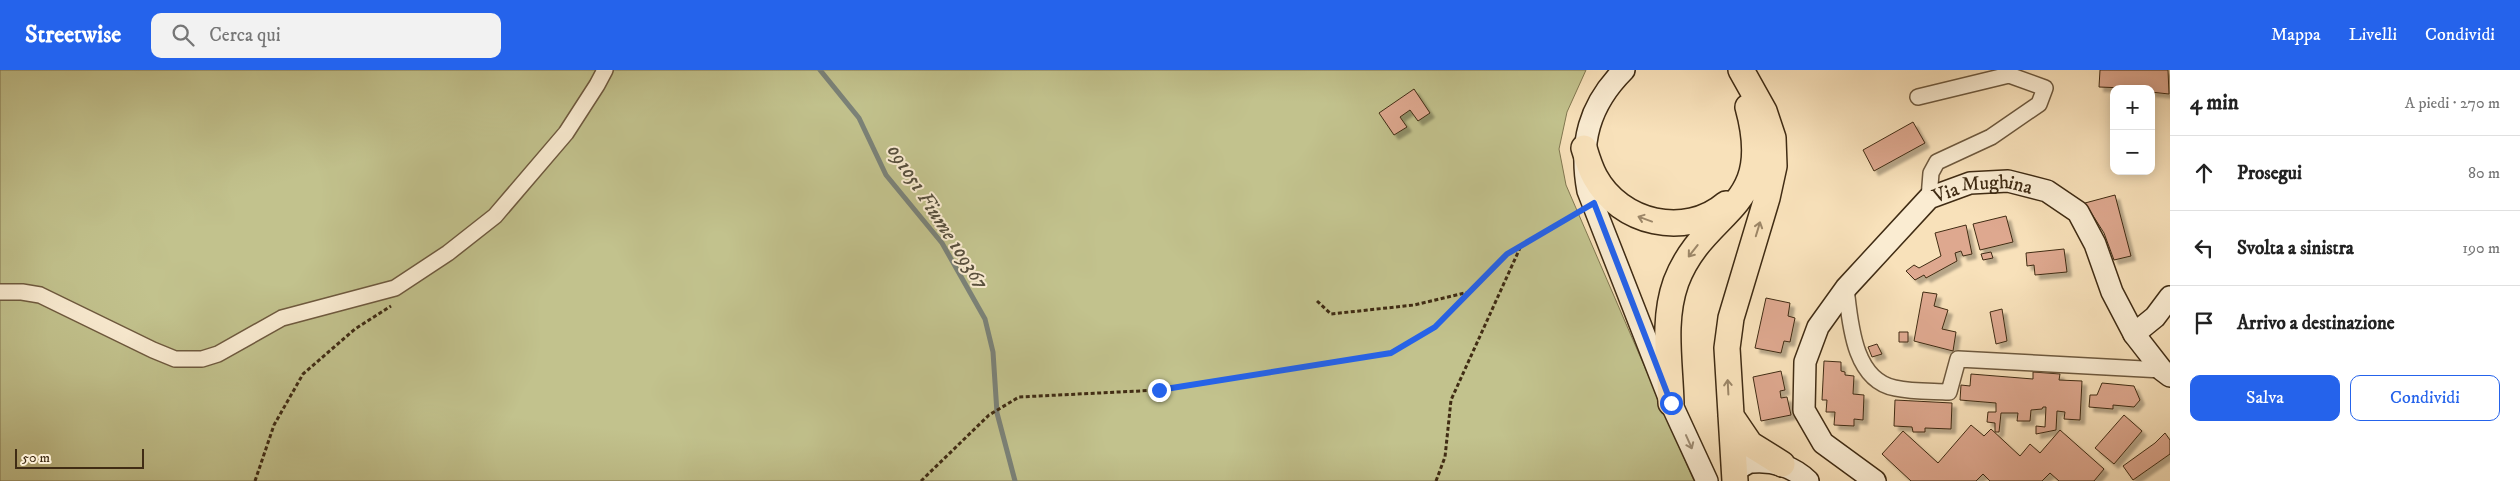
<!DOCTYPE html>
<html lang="it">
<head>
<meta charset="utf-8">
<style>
	body { margin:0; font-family:"IM FELL DW Pica",serif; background:#f2f2f2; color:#222 }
	.controls { position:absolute; right:15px; top:15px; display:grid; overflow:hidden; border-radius:10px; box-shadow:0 2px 12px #0003 }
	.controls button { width:45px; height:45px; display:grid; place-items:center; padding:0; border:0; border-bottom:1px solid #e0e0e0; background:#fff; color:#222; font:25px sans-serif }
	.scale { position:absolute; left:15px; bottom:12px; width:129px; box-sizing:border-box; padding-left:5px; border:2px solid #402c14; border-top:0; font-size:14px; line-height:18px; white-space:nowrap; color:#402c14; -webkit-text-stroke:4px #faecd2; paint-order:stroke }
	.stop { position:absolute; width:15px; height:15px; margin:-11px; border:4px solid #2563eb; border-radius:50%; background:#fff }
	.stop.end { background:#2563eb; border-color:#fff; box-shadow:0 1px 5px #0008 }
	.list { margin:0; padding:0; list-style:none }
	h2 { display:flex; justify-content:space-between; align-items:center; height:65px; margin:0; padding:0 20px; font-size:21px }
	h2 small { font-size:16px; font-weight:400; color:#767676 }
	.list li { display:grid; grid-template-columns:32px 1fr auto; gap:15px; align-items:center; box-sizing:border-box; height:75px; padding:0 20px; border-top:1px solid #e0e0e0 }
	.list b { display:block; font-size:19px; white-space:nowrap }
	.list em { font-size:16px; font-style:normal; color:#767676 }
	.actions { display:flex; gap:10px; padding:15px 20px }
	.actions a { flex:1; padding:11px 0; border:1px solid #2563eb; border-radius:10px; text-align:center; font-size:18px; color:#2563eb }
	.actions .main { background:#2563eb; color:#fff }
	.icon { flex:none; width:28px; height:28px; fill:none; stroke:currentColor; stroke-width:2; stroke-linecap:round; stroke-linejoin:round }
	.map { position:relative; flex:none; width:2170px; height:411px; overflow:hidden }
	header { display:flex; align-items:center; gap:30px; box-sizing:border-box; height:70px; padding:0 25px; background:#2563eb; color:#fff }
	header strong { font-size:24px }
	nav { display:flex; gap:28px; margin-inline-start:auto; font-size:18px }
	.search { width:350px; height:45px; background:#f2f2f2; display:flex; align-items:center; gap:12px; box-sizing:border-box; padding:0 18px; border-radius:10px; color:#767676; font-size:19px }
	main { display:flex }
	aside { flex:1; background:#fff }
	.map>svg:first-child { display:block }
</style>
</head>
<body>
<header>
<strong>Streetwise</strong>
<div class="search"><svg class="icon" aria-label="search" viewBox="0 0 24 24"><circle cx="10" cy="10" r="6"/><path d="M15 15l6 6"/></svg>Cerca qui</div>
<nav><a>Mappa</a><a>Livelli</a><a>Condividi</a></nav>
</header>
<main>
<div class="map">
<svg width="2170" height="411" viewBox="0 0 2170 411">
	<defs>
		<filter id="shadow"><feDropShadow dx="4.5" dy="4.5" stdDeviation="1" flood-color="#0004"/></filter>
	</defs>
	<rect width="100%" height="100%" fill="#f8e1ba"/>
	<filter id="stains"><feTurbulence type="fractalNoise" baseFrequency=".004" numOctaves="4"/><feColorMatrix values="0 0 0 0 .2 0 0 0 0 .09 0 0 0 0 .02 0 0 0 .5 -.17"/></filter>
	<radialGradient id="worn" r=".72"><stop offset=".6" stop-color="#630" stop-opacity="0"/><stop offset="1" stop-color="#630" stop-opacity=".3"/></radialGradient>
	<path fill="#c2c28d" stroke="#817750" d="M 0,0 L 1586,0 L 1567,42 L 1559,79 L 1566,115 L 1694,411 L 0,411 Z"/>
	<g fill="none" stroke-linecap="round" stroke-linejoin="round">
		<path stroke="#7b8278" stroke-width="5" d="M 820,0 L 859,48 L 886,105 L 942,173 L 985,249 L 993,282 L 997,343 L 1015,411"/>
	</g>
	<path fill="#dea88f" stroke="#402c14" filter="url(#shadow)" d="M 2100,0 L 2168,0 L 2169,24 L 2151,22 L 2151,19 L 2099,17 Z
		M 1414,19 L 1430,43 L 1418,51 L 1410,40 L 1400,47 L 1407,57 L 1394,65 L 1379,43 Z
		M 1913,52 L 1925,73 L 1874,101 L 1863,80 Z
		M 2115,125 L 2131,186 L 2114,190 L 2104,163 L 2085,133 Z
		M 2006,146 L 2013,172 L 1980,180 L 1973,154 Z
		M 1966,155 L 1972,184 L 1963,186 L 1961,181 L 1955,183 L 1957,191 L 1926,208 L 1924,205 L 1915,210 L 1906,201 L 1914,195 L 1919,198 L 1941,186 L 1935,163 Z
		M 2064,179 L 2067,202 L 2035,205 L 2034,195 L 2027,196 L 2026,183 Z
		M 1991,182 L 1993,188 L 1983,190 L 1981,184 Z
		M 1923,222 L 1937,224 L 1934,236 L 1948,240 L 1942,259 L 1956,262 L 1953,281 L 1914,271 Z
		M 1766,228 L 1790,233 L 1788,246 L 1795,248 L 1790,272 L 1784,271 L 1781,283 L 1755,278 Z
		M 2002,239 L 2007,271 L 1996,274 L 1990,242 Z
		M 1899,262 L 1908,262 L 1908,272 L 1899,272 Z
		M 1877,274 L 1882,284 L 1872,287 L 1868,277 Z
		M 1824,291 L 1841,292 L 1841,301 L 1845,302 L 1845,305 L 1854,306 L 1853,324 L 1864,325 L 1863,350 L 1854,349 L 1854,356 L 1834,355 L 1835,342 L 1826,342 L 1827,330 L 1822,330 Z
		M 1781,301 L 1785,320 L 1780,321 L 1781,328 L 1787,327 L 1791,345 L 1761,351 L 1753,307 Z
		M 2033,302 L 2060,304 L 2059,310 L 2082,311 L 2080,350 L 2064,349 L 2065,342 L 2057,341 L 2056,360 L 2036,364 L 2036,356 L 2045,357 L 2046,337 L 2043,337 L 2042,339 L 2031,340 L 2030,351 L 2017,351 L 2018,343 L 2001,343 L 1999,362 L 1995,362 L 1995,353 L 1987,352 L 1988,342 L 1996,342 L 1996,333 L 1960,330 L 1961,315 L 1970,316 L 1971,304 L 2033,309 Z
		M 2102,313 L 2134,316 L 2140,330 L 2134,337 L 2113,335 L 2113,339 L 2089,337 L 2090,325 L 2097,325 Z
		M 1895,330 L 1952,333 L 1951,359 L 1925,358 L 1925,362 L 1913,362 L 1912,357 L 1894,356 Z
		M 2124,345 L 2142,361 L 2114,394 L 2095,378 Z
		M 1971,355 L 1984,366 L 1991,359 L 2020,386 L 2030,374 L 2040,383 L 2060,360 L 2104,399 L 2094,411 L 2059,411 L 2050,403 L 2042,411 L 1990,411 L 1983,404 L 1976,411 L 1911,411 L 1882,384 L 1903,361 L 1938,393 Z
		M 2165,363 L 2170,370 L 2170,384 L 2133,410 L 2123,396 L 2155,373 Z"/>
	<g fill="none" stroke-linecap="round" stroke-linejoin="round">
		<defs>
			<path id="street" d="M 1918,27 L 2009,5 L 2045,18 L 2039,34 L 1991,67 L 1937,92 L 1931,103 L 1929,128
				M 1846,218 C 1850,251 1853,310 1895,318 C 1913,322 1932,321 1949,322 L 1958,289 L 2162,300
				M 0,222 L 22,222 L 40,225 L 153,280 L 175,289 L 202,289 L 218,284 L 282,248 L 395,218 L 448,183 L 495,146 L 566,63 L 597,15 L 605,0"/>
			<g id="secondary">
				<path d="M 1624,0 C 1589,35 1579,73 1588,121 L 1671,333 L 1707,411"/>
				<path d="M 2134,264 L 2155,247 L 2170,227"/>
				<path d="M 1734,401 C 1740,398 1747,392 1752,392 C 1773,390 1794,397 1808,411"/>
				<path id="s1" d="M 1875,411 L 1823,373 L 1804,340 L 1805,292 L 1818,257 L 1846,218 L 1929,128 L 1970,113 L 2008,111 L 2047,121 L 2078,142 L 2095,174 L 2112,222 L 2134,264 L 2162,300 L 2170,306"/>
			</g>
			<path id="primary" d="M 1584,78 C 1587,88 1590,98 1595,107 C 1620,153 1685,169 1726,134
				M 1671,333 C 1670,293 1662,251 1676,212 C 1705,136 1777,142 1748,37
				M 1731,346 L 1750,374 L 1782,394
				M 1735,411 L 1727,278 L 1731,248 L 1767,128 L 1774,96 L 1773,68 L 1764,41 L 1741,0"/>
		</defs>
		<use href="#street" stroke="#6e593e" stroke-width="18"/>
		<use href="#secondary" stroke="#402c14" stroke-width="24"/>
		<use href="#primary" stroke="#402c14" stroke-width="28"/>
		<path stroke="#402c14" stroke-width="3" stroke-dasharray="4 2.5" stroke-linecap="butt" d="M 1317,231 L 1331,244 L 1414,235 L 1469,222
			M 255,411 L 274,355 L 303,304 L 355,259 L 391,236
			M 921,411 L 989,345 L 1019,327 L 1159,320 L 1391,283 L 1435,257 L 1507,184 L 1577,143
			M 1436,411 L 1445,387 L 1451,330 L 1520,178"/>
		<use href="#street" stroke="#faecd2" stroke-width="15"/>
		<use href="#secondary" stroke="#faecd2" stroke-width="21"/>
		<use href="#primary" stroke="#f8e1ba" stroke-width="25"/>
	</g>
	<defs><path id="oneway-shaft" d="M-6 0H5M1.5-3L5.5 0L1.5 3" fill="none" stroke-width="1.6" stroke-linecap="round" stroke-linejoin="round" transform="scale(1.25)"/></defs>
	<g stroke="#9c8667">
		<use href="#oneway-shaft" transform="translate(1645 149) rotate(-160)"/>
		<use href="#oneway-shaft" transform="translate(1758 159) rotate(-73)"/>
		<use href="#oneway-shaft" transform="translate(1693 181) rotate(128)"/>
		<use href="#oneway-shaft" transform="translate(1728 317) rotate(-93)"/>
	</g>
	<use stroke="#9d8c73" href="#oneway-shaft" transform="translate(1689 372) rotate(66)"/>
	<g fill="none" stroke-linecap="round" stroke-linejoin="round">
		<path stroke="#2563eb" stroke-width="6" d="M 1159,320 L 1391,283 L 1435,257 L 1507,184 L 1594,133 L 1671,333"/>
	</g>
	<g text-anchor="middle" stroke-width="4" stroke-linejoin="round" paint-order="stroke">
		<g font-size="20" fill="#402c14" stroke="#faecd2">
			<text dy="7" stroke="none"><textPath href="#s1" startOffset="414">Via Mughina</textPath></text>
		</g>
		<g font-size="21" font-style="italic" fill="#58503e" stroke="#faecd2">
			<text transform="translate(938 146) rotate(57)" y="7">091051 Fiume 109367</text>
		</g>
	</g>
	<rect width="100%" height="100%" filter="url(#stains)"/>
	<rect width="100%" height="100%" fill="url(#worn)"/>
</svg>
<div class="controls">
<button>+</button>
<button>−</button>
</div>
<div class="scale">50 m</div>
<div class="stop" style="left:1671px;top:333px"></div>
<div class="stop end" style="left:1159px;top:320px"></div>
</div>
<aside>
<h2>4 min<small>A piedi · 270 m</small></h2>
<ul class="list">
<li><svg class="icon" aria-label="ahead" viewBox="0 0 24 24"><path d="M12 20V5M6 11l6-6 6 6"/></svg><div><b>Prosegui</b></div><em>80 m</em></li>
<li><svg class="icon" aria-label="left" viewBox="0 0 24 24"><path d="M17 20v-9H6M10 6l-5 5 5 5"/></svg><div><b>Svolta a sinistra</b></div><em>190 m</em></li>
<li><svg class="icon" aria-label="arrive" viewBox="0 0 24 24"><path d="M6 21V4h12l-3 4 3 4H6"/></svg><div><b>Arrivo a destinazione</b></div></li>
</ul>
<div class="actions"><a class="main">Salva</a><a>Condividi</a></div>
</aside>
</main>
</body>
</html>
